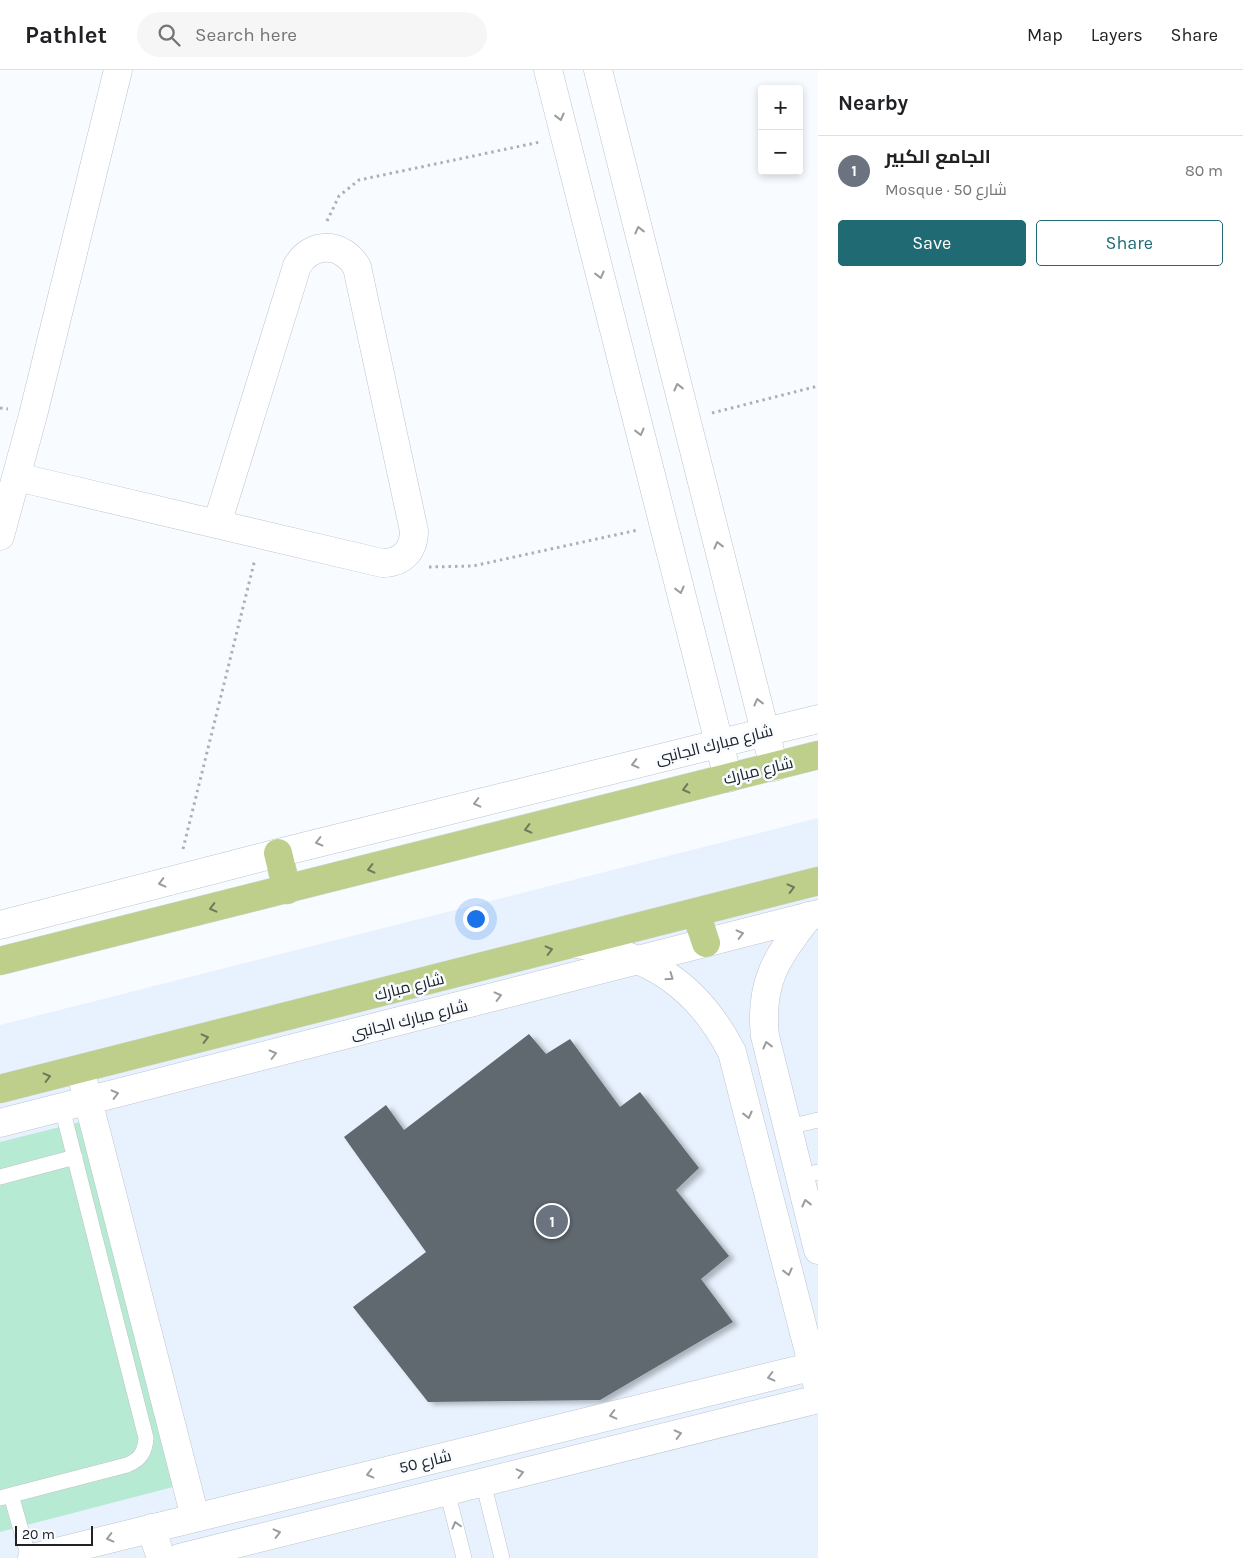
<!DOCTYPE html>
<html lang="en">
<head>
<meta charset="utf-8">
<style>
	body { margin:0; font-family:Karla,Cairo,sans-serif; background:#f6f6f6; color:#202124 }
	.controls { position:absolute; right:15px; top:15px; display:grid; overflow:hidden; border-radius:5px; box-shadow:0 2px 8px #0003 }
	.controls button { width:45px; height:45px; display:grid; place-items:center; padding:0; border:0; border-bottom:1px solid #e0e0e0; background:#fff; color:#202124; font:25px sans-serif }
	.scale { position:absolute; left:15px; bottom:12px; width:78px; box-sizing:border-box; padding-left:5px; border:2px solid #202225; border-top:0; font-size:14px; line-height:18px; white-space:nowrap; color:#202225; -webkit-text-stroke:4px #f8fbff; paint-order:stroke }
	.you { position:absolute; left:475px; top:848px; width:18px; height:18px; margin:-12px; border:4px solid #fff; border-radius:50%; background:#1a73e8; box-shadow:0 0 0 8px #1a73e833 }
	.badge { display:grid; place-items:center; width:32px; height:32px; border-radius:50%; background:#206a74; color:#fff; font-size:16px; font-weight:700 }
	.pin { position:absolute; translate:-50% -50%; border:2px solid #fff; box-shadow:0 1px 5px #0006 }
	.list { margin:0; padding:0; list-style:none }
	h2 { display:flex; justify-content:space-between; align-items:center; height:65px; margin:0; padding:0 20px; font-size:21px }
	h2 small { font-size:16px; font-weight:400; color:#757577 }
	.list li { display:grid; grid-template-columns:32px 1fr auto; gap:15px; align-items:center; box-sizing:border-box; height:70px; padding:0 20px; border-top:1px solid #e0e0e0 }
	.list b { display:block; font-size:19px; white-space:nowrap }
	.list p { margin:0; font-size:16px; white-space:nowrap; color:#757577 }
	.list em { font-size:16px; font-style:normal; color:#757577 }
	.actions { display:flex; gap:10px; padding:15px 20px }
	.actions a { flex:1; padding:11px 0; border:1px solid #206a74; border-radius:5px; text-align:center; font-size:18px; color:#206a74 }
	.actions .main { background:#206a74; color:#fff }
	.icon { flex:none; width:28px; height:28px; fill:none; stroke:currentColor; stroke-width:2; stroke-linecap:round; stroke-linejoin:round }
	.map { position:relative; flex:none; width:818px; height:1488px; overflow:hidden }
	header { display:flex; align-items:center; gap:30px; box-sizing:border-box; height:70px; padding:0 25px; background:#fff; border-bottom:1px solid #e0e0e0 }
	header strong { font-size:24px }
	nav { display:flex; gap:28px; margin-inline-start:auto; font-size:18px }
	.search { width:350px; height:45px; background:#f6f6f6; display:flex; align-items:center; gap:12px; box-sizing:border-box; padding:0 18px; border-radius:28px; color:#757577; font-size:19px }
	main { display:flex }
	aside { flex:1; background:#fff }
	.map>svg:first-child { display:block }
</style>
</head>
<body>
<header>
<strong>Pathlet</strong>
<div class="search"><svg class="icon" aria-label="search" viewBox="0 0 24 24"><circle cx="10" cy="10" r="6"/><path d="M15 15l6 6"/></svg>Search here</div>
<nav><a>Map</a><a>Layers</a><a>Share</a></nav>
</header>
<main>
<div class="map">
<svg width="818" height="1488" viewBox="0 0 818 1488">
	<defs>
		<filter id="shadow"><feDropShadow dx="5.5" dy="3" stdDeviation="2.5" flood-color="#0004"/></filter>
	</defs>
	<rect width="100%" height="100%" fill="#f8fbff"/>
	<path fill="#e8f2fe" d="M 818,748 L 818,1488 L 0,1488 L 0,955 Z"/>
	<path fill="#b7ead2" d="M 80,1052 L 173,1417 L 0,1462 L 0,1072 Z"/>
	<path fill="#61686f" filter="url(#shadow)" d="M 529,964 L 546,984 L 570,969 L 620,1037 L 640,1022 L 699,1098 L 676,1120 L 729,1186 L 701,1209 L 733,1252 L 600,1330 L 428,1332 L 353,1237 L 426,1182 L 344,1067 L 386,1035 L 404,1060 Z"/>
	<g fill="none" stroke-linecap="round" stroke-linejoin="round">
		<defs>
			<path id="service" d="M 788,1057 L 818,1050
				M 0,1107 L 75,1087
				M 800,1107 L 818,1102
				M 483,1412 L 502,1488
				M 447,1421 L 464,1488
				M 11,1425 L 29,1488
				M 0,1428 L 127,1395 C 140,1390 145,1382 146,1368 L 62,1038"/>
			<path id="minor" d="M 17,407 L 382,493 C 402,493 414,481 414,461 L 357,197 C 342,172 312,171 297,196 L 217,454
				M 0,466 L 33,345 L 118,0
				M 809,846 C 777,886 759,913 765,966 L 818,1180
				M 576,874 C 650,884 698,916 732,982 L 817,1313
				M 80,999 L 195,1447
				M 151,1458 L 161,1488
				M 32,1488 L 818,1295
				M 179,1488 L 818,1329"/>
			<path id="tertiary" d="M 548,0 L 728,708
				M 598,0 L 774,697"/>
			<path id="secondary" d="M 0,855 L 278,783 L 818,649
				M 0,1053 L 818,844"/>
			<path id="primary" d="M 278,783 L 287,820
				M 696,843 L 706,873
				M 0,891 L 818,685
				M 0,1019 L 818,811"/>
		</defs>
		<use href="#service" stroke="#bdc4cc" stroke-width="16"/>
		<use href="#minor" stroke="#bdc4cc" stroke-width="29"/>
		<use href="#tertiary" stroke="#bdc4cc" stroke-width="29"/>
		<use href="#secondary" stroke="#bdc4cc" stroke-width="29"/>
		<use href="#primary" stroke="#d7d7d8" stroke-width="29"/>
		<path stroke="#aeb1b4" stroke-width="3" stroke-dasharray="2.5 4" stroke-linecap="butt" d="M 327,151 L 339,126 L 359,110 L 540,72
			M 0,338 L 8,339
			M 712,343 L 818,316
			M 429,497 L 473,496 L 638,460
			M 183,779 L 255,489"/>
		<use href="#service" stroke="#fff" stroke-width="15"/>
		<use href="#minor" stroke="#fff" stroke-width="28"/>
		<use href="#tertiary" stroke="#fff" stroke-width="28"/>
		<use href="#secondary" stroke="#fff" stroke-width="28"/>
		<use href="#primary" stroke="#bece8b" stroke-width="28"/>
	</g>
	<defs><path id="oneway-chevron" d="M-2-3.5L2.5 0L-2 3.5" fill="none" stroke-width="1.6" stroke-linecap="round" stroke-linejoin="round" transform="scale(1.25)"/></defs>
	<g stroke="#9b9c9d">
		<use href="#oneway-chevron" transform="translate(560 47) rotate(76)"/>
		<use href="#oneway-chevron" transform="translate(639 160) rotate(-104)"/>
		<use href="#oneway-chevron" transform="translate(600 205) rotate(76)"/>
		<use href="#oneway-chevron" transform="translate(678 317) rotate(-104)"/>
		<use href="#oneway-chevron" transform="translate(640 362) rotate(76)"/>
		<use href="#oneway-chevron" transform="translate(718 475) rotate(-104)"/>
		<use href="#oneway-chevron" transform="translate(680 520) rotate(76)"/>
		<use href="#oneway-chevron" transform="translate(758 632) rotate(-104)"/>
		<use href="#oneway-chevron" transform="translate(635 694) rotate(166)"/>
		<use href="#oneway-chevron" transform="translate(477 733) rotate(166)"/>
		<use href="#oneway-chevron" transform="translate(319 772) rotate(166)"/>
		<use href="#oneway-chevron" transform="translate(162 813) rotate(166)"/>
		<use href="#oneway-chevron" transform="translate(740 864) rotate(-14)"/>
		<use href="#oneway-chevron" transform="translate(670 907) rotate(35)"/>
		<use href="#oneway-chevron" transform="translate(498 926) rotate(-14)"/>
		<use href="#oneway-chevron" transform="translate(767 975) rotate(-104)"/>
		<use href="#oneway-chevron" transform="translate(273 984) rotate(-14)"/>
		<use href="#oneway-chevron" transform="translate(115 1024) rotate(-14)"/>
		<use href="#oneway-chevron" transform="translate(748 1045) rotate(76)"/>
		<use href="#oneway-chevron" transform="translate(806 1133) rotate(-104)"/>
		<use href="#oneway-chevron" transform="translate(788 1202) rotate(76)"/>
		<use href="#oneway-chevron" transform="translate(771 1307) rotate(166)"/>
		<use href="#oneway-chevron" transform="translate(613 1345) rotate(166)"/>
		<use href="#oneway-chevron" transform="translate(678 1364) rotate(-14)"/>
		<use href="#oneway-chevron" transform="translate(520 1403) rotate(-14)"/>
		<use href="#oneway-chevron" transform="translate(370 1404) rotate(166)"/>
		<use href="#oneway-chevron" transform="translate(456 1455) rotate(-105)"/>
		<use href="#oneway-chevron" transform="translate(277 1463) rotate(-14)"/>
		<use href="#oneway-chevron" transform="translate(110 1468) rotate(166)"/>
	</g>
	<g stroke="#6f7858">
		<use href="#oneway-chevron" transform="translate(686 719) rotate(166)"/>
		<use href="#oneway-chevron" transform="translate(528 759) rotate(166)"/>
		<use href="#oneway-chevron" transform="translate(371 799) rotate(166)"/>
		<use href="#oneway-chevron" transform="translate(791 818) rotate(-14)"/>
		<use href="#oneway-chevron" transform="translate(213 838) rotate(166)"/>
		<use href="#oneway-chevron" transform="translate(549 880) rotate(-14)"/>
		<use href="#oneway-chevron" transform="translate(205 968) rotate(-14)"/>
		<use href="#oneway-chevron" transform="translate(47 1007) rotate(-14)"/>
	</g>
	<g text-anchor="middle" stroke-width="5" stroke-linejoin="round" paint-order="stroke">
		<g font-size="16" fill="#202225" stroke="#f8fbff">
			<text transform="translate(714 674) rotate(-14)" y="6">شارع مبارك الجانبى</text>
			<text transform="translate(758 700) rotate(-14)" y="6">شارع مبارك</text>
			<text transform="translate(409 916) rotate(-14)" y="6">شارع مبارك</text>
			<text transform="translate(409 949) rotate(-14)" y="6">شارع مبارك الجانبى</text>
			<text transform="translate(425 1391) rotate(-14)" y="6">شارع 50</text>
		</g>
	</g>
</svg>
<div class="controls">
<button>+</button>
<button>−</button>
</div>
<div class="scale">20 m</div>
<div class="you"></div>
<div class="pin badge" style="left:552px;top:1151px;background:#6b7280">1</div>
</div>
<aside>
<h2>Nearby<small></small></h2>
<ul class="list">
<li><span class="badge" style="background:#6b7280">1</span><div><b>الجامع الكبير</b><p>Mosque · شارع 50</p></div><em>80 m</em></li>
</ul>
<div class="actions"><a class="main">Save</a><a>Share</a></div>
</aside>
</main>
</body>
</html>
